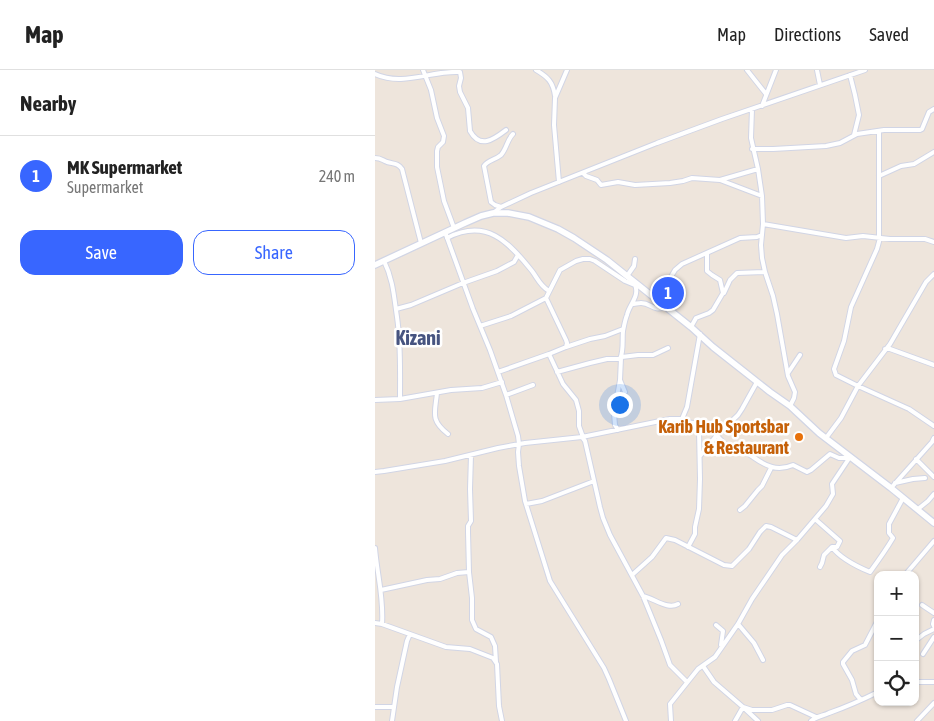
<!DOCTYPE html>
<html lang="en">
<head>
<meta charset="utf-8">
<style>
	body { margin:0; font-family:"Asap Condensed",sans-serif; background:#f6f6f6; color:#222 }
	.controls { position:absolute; right:15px; bottom:15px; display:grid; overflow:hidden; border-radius:10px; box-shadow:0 1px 4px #0004 }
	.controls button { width:45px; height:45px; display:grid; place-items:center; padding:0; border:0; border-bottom:1px solid #e0e0e0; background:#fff; color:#222; font:25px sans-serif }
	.you { position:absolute; left:244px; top:334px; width:18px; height:18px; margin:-12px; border:4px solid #fff; border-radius:50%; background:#1a73e8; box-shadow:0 0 0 8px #1a73e833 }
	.badge { display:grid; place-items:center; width:32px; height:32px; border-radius:50%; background:#3866ff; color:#fff; font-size:16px; font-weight:700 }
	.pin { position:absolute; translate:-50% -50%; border:2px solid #fff; box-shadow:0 1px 5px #0006 }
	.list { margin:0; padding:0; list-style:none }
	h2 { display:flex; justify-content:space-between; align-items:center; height:65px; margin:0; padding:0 20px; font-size:21px }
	h2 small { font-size:16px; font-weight:400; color:#767676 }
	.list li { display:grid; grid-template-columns:32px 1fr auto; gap:15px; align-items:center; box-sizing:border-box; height:80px; padding:0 20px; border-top:1px solid #e0e0e0 }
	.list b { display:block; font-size:19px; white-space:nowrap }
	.list p { margin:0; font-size:16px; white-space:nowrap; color:#767676 }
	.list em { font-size:16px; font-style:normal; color:#767676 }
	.actions { display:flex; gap:10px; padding:15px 20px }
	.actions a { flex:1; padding:11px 0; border:1px solid #3866ff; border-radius:15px; text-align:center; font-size:18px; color:#3866ff }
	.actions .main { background:#3866ff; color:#fff }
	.icon { flex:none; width:28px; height:28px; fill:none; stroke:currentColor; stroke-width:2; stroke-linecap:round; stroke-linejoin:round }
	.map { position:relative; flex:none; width:559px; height:651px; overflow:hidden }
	header { display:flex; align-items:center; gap:30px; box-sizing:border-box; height:70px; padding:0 25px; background:#fff; border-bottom:1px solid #e0e0e0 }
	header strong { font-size:24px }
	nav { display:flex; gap:28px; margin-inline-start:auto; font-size:18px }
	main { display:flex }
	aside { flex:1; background:#fff }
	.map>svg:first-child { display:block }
</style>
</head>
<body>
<header>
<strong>Map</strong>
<nav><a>Map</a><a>Directions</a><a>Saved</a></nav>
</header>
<main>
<aside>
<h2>Nearby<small></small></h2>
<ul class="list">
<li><span class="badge">1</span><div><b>MK Supermarket</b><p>Supermarket</p></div><em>240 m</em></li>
</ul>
<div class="actions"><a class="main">Save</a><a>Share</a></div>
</aside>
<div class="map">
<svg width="559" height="651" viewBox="0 0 559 651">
	<rect width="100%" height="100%" fill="#eee5dc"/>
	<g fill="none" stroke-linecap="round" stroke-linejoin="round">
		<defs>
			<path id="minor" d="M 48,0 L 56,20 L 62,48 L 69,66 L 68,72 L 63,77 L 62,81 L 62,97 L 69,131 L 79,158
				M 161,0 C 173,7 178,12 180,26
				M 372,0 L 391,24
				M 442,0 L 445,15
				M 0,4 C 28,17 57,0 85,2 L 86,8 L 84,16 L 85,22 L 93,38 L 95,61 C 105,79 118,70 131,60
				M 475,5 L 480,25 L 484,45 L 479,65
				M 387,36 L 401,0
				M 377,39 L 376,68 L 383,99 L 387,126 L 388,154 L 386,175 L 387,188 L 390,202 L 398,226 L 402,244 L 413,306 L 420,322 L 419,328 L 415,336
				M 377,79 L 398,79 L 451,76 L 465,73 L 482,64 L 509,60 L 545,60 L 547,59 L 554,42 L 559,39
				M 0,88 C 6,88 7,90 12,92 C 19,94 23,93 27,99 L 46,173
				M 208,103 L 211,106 L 222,110 L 226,115 L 243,112 L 260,115 L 295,113 L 308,111 L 317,108 L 345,110 L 383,99
				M 504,106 L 526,96 L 539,94 L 559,82
				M 345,110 L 387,126
				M 184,112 L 179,55 L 180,28 L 192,0
				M 126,137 L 120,135 L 116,132 L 109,96 C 113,90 120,90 126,85 C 132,78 132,70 138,64
				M 118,143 L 126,137 L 156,123 L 282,73 L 347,49 L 490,0
				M 388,154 L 471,168 L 488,166 L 515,169 L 550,169 L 559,172
				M 70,162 L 98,239 L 115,280 L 131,325 L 143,366 L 144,374 L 143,382 L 144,396 L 150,431 L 175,511 L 229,598 L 234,609 L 251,651
				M 72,168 C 111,148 133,171 157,201 C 163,209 165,216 174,221
				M 504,168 L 504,61
				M 505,168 L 502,179 L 476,237 L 469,271 L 459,299 L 461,305 L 483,316 L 534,339 L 559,356
				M 9,191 C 18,209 19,227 22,247 C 26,274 25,302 25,329
				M 252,206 L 259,196 L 260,189
				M 349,223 L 355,210 L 362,203 L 390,202
				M 280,228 L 290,217 L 300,200 L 307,194 L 365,168 L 382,167 L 387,165
				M 257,234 C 259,234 264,233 266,233 C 277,233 277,242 291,237
				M 21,239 L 36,235 L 88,213 L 122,201 L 139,192 L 143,185
				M 105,256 L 136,246 L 171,228
				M 316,257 L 321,248 L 334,243 L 338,240 L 348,223 L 345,210 L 337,205 L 332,201 L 332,183
				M 191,277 L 192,273 L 191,270 L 171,228 L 185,200 L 201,191 L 208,189 L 215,189 L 220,191 L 250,211 L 262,216
				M 510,279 L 515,279 L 559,295
				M 174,284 L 188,314 L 201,330 L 204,341 L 204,356 L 208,367
				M 247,287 L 263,285 L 278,285 L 293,278
				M 246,288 L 245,310 L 250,322
				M 123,302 L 174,284 L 191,277 L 215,269 L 230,266 L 248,259
				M 182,302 L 215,293 L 232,289 L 245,289 C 249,281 247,270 248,261 C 249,256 250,250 252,245 C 254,235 265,226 260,215
				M 413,303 L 425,285
				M 62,323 C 60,343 55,350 73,364
				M 131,325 L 158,315
				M 0,330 L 25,329 L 76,320 L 107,318 L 127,312
				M 307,349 L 312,337 L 325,264
				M 321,355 C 336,355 343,368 353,377 C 357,381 362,379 368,381 C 372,382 374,385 378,387 C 391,396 402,402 418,395 L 432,402 L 436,400 L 455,384 L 464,388 L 474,388
				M 243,360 L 240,355 L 239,343 L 245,310
				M 207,367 L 295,349 L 307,349 L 312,352 L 318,353 L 321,355 L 324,360 L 325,409 L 324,439 L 320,457 L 320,464 L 313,477
				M 451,368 L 466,348 L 483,316 L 515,274 L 551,212 L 559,204
				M 96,385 L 95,419 L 96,451 L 93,456 L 93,462 L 94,502 L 97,528 L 97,550 L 101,559 L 116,567 L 120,576 L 121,592
				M 325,386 L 342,365 L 363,345 L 367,339 L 382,312
				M 541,389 L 559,407
				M 0,402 L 9,401 L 70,391 L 123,378 L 150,373 L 207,367 L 210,371 L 225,437 L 228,448 L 235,465 L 268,526 L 286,570 L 295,595 L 312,612
				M 520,413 L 538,409 L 550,408
				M 516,418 L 557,372 L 559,368
				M 151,434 L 167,431 L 219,411
				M 543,439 L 553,431 L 559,424
				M 365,440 L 370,436 L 383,420 L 387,416 L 396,398
				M 440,449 L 465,471 L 462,477 L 457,477 L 449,485 L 447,493 L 445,497
				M 457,477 C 465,488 483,497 495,502 C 503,491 511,480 518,468 L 514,463 L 514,454 L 528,428
				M 0,478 C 2,504 9,528 7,554
				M 257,505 L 277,487 L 291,468 L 300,470 L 349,495 L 357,496 L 374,479 L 385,462 L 391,456 L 396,457 L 422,470
				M 530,505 L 559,471
				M 6,520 L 52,510 L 65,509 L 82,503 L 94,502
				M 268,526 C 280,529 293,540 303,534
				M 547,535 L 559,543
				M 559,550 L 558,554 L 559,556
				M 0,553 L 7,554 L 71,577 L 95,579 L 118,588 L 122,594 L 124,636 L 127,651
				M 363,554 L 379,573 L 388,590
				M 341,555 L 348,561 L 346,575
				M 540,571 L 549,564 L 559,559
				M 548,584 L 559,567
				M 328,596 L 339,612 L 368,637 L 377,640 L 397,640 L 412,635 L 415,635 L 441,647
				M 540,612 L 559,612
				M 486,630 L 481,624 L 477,610 L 468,594 L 468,592 L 477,581 L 490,575 L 503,550
				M 0,637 L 19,637
				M 17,651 L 22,617 L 32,571 L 35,564
				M 296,651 L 295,634 L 323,599 L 340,587 L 363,554 L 377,529 L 407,485 L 422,470 L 451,436 L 458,424 L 457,414 L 475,387
				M 360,651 L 368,637 L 383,651
				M 436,651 C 442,646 448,646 454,643 C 471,637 487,630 503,622
				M 542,651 L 559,633"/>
			<path id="secondary" d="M 0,195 L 90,153 L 106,146 L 118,143 L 133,143 L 154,147 L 183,159 L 199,168 L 232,190 L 252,206 L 316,257 L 338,277 L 395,322 L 415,336 L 444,363 L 516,418 L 559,453"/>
		</defs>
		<use href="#minor" stroke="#d1d5e5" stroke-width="6"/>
		<use href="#secondary" stroke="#d1d5e5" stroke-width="8"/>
		<use href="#minor" stroke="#fff" stroke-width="4"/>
		<use href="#secondary" stroke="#fff" stroke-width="5.5"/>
	</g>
	<circle fill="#e8710a" stroke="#fff" stroke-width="2" cx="424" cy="367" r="5"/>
	<g text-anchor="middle" stroke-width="5" stroke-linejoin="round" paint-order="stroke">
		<g font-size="18" font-weight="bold" fill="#c56008" stroke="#fff" text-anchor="end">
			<text x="414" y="363">Karib Hub Sportsbar<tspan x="414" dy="21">&amp; Restaurant</tspan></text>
		</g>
		<g font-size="20" font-weight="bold" fill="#475480" stroke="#fff">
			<text x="43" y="275">Kizani</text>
		</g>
	</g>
</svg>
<div class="controls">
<button>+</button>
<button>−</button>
<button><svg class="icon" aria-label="locate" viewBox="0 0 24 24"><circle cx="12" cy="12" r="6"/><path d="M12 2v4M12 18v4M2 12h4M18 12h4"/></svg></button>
</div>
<div class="you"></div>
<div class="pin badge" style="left:293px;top:223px">1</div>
</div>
</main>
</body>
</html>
